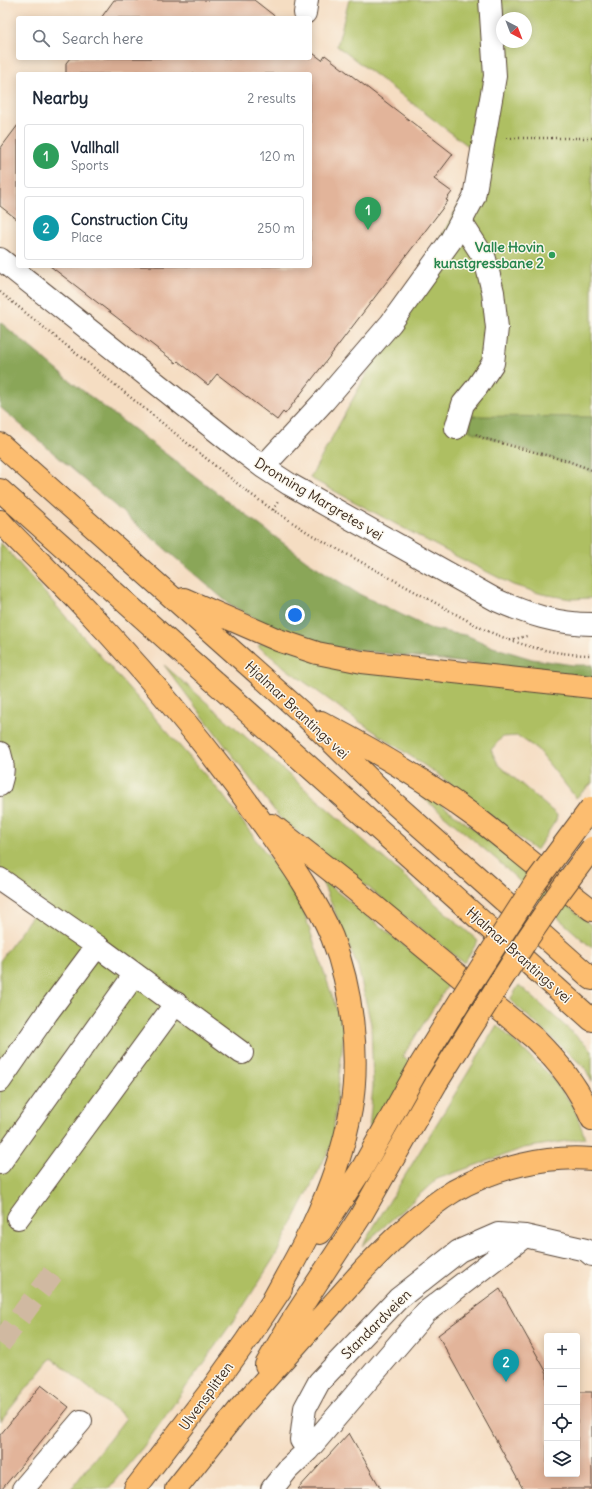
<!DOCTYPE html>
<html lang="en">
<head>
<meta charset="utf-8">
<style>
	body { margin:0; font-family:Delius,sans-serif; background:#f6f6f7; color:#1f2937 }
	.controls { position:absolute; right:12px; bottom:12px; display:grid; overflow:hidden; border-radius:4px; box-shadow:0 2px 10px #0003 }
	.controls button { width:36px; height:36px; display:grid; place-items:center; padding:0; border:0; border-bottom:1px solid #e0e1e3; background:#fff; color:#1f2937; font:20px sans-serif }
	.compass { position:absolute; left:496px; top:12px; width:36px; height:36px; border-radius:50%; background:#fff; box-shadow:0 2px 10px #0003; rotate:138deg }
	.you { position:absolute; left:295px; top:615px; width:14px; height:14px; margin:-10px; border:3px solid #fff; border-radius:50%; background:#1a73e8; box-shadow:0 0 0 6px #1a73e833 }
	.badge { display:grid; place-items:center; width:26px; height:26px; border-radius:50%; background:#b45309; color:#fff; font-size:13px; font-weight:700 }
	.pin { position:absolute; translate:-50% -33px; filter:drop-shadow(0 1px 2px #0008) }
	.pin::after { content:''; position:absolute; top:21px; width:14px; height:12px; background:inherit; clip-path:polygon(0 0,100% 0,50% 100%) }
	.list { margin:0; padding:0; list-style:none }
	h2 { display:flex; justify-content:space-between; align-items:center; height:52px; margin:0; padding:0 16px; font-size:17px }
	h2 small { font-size:13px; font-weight:400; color:#747a83 }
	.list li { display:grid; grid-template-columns:26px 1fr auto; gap:12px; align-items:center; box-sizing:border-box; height:64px; margin:0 8px 8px; padding:0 8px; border:1px solid #e0e1e3; border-radius:4px }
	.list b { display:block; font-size:15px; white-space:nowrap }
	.list p { margin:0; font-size:13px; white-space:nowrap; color:#747a83 }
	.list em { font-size:13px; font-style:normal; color:#747a83 }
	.icon { flex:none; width:22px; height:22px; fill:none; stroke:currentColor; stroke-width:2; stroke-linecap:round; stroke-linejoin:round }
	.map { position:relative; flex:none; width:592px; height:1489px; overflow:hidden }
	.search { position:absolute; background:#fff; box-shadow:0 2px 10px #0003; left:16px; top:16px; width:296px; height:44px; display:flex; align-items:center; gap:10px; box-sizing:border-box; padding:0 14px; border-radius:4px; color:#747a83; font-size:15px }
	.panel { position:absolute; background:#fff; box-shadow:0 2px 10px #0003; left:16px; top:72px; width:296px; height:196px; border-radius:4px }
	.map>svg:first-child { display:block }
</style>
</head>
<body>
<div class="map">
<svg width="592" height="1489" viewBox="0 0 592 1489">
	<rect width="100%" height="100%" fill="#fbf7ec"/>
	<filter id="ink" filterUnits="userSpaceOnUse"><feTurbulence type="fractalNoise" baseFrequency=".025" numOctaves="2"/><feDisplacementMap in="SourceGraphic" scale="8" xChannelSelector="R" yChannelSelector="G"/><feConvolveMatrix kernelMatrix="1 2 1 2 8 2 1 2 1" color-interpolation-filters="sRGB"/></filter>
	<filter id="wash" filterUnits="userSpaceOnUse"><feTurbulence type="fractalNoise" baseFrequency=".012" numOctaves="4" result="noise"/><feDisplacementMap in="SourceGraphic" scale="16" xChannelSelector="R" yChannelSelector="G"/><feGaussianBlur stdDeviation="0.9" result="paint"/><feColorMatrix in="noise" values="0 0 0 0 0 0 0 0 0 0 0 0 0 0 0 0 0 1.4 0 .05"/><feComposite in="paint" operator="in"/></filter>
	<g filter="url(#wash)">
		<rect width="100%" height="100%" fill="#f5ddc2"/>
		<path fill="#aebf62" stroke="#747440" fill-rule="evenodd" d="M 349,0 L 592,0 L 592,598 L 571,599 L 542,594 L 513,585 L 450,553 L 310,478 L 484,158 L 337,46 ZM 502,18 L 526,18 L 526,42 L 502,42 Z
			M 0,542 L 222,794 L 299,898 L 344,1031 L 332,1144 L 277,1253 L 243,1307 L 144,1446 L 108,1489 L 71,1489 L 126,1418 L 52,1358 L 0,1421 L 0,961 L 39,906 L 0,878 L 0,797 L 14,771 L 0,757 Z
			M 261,643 L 592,694 L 592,783 L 576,798 L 537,749 L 518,736 L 502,737 L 491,750 L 498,764 L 557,815 L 556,820 L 536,851 L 440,776 L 357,720 L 288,670 L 258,646 Z
			M 164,665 L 478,941 L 464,963 L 280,818 Z
			M 418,787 L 506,853 L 592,926 L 592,948 L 557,917 L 496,859 L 415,791 Z
			M 321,879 L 450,982 L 403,1056 L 413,1064 L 368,1142 L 373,1085 L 371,1024 L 358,967 Z
			M 519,985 L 592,1050 L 592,1082 L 585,1068 L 510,1000 Z
			M 497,1025 L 549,1074 L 574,1107 L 585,1138 L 524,1148 L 437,1179 L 362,1246 Z"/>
		<path fill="#8aa658" stroke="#62683b" d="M 0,322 L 74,384 L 225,499 L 307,561 L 357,593 L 429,628 L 452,633 L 466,635 L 493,647 L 532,659 L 573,665 L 592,665 L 592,678 L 332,647 L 263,624 L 228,603 L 0,407 Z
			M 471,416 L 592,417 L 592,472 L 470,431 Z"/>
		<g id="blocks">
			<path fill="#e2b49a" d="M 114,0 L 254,0 L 277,18 L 101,18 Z
				M 310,51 L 322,60 L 325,55 L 453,154 L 434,179 L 452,192 L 446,200 L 448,201 L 330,356 L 285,414 L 283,412 L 277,420 L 217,374 L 208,385 L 178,361 L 176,363 L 50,266 L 310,266 L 310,74 L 66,74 L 66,63 L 70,58 L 310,58 Z
				M 18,125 L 18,220 L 0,206 L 0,149 Z
				M 500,1289 L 547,1373 L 547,1474 L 577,1474 L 577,1392 L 592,1392 L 592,1489 L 523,1489 L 438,1335 Z
				M 41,1385 L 69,1407 L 2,1489 L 0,1489 L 0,1435 Z
				M 349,1433 L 381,1489 L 298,1489 Z"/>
		</g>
	</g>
	<g filter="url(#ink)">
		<use href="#blocks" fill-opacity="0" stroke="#574537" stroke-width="1"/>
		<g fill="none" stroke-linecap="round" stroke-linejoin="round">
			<path stroke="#d0b9a1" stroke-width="22" stroke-dasharray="22 11" stroke-linecap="butt" d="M 0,1344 L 56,1269"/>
			<defs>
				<path id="minor" d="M 305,13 L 307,0
					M 0,259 L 229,441 L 263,467 L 289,484 L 496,600 C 527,614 557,624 592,624
					M 456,428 L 463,404 L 477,387 L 493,363 L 497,328 L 493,292 L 485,259 L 461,222
					M 263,467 L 325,400 L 391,323 L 451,240 L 474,197 L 495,76 L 490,0
					M 0,753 C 4,765 4,774 0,785
					M 0,879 L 97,946 L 242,1053
					M 0,1081 L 47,1013 L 97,946
					M 0,1163 L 135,974
					M 18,1218 L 176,1003
					M 308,1450 L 301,1440 L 305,1408 L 319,1382 L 398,1299 L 459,1251 L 498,1234 L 525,1236 L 586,1250 L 592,1255
					M 23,1489 L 81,1421
					M 272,1489 L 288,1469 L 308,1450 L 426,1312 L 525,1236"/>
				<path id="highway" d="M 0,444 L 301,712 L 395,804 L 592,979
					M 0,490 L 592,1020
					M 0,521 C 13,536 28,550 42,564 C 65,587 87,610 109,634 C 166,696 220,762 268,831 C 292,865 316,899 332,937 C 352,988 360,1055 351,1109 C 344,1149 329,1191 312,1227 C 300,1252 286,1276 273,1300
					M 184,599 L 278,640 L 317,653 L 362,662 L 592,687
					M 321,722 C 376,751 428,782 478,819 C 517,849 553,881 592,910
					M 272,825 L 349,885 L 534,1038 C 559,1063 578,1086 592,1119
					M 320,1233 L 363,1167 L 419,1067
					M 266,1365 L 290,1324 L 360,1217 L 437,1082
					M 135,1489 L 211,1390 L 246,1341 L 281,1289
					M 176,1489 L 241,1407 L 364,1269 C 391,1241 421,1211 454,1191 C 494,1168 546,1155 592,1159"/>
			</defs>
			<use href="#minor" stroke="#574537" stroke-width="24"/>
			<use href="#highway" stroke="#574537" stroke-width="24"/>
			<path stroke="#574537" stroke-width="2.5" stroke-dasharray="1 3" stroke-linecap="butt" d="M 507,138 L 592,138
				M 0,292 L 249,493 L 273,510 L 312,535 L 483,629 C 519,645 552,655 592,655
				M 476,434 L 482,438 L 568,461 L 592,470
				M 273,510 L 278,502
				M 510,640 L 527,636"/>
			<use href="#minor" stroke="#fff" stroke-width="22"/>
			<use href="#highway" stroke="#fcbd6f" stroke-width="22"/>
			<defs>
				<path id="highway-bridge" d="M 419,1067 L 466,991 L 536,882 L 591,808
					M 437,1082 L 526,941 L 558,894 L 592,848"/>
			</defs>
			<use href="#highway-bridge" stroke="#574537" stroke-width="24" stroke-linecap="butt"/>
			<use href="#highway-bridge" stroke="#fcbd6f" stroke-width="22"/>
		</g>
	</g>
	<circle fill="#2e9e5b" stroke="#fbf7ec" stroke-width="1.5" cx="552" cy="255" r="4"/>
	<g text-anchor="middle" stroke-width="3" stroke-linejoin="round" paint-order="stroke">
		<g font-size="14" font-weight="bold" fill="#27864d" stroke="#fbf7ec" text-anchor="end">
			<text x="544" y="252">Valle Hovin<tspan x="544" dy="16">kunstgressbane 2</tspan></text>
		</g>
		<g font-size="14" fill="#3b2a1e" stroke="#fbf7ec">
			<text transform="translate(319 499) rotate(31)" y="5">Dronning Margretes vei</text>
			<text transform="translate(297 710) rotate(43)" y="5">Hjalmar Brantings vei</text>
			<text transform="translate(519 955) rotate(42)" y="5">Hjalmar Brantings vei</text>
			<text transform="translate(376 1324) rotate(-45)" y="5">Standardveien</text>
			<text transform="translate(206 1396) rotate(-54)" y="5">Ulvensplitten</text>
		</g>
	</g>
</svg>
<div class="controls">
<button>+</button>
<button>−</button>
<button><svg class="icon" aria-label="locate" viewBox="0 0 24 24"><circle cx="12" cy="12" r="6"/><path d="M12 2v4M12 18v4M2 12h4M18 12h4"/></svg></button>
<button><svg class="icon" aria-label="layers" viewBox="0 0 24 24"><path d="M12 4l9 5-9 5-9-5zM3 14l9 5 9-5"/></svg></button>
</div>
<svg class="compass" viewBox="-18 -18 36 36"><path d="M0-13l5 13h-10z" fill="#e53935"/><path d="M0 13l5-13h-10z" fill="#747a83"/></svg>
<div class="you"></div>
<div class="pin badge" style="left:368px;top:230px;background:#2e9e5b">1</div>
<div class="pin badge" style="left:506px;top:1382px;background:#0f9aa8">2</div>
<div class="search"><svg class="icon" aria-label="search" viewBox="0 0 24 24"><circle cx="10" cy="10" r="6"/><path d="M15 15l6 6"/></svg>Search here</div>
<section class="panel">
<h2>Nearby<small>2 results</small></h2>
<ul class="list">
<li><span class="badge" style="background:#2e9e5b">1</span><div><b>Vallhall</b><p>Sports</p></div><em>120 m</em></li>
<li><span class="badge" style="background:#0f9aa8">2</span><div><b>Construction City</b><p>Place</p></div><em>250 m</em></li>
</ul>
</section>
</div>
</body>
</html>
